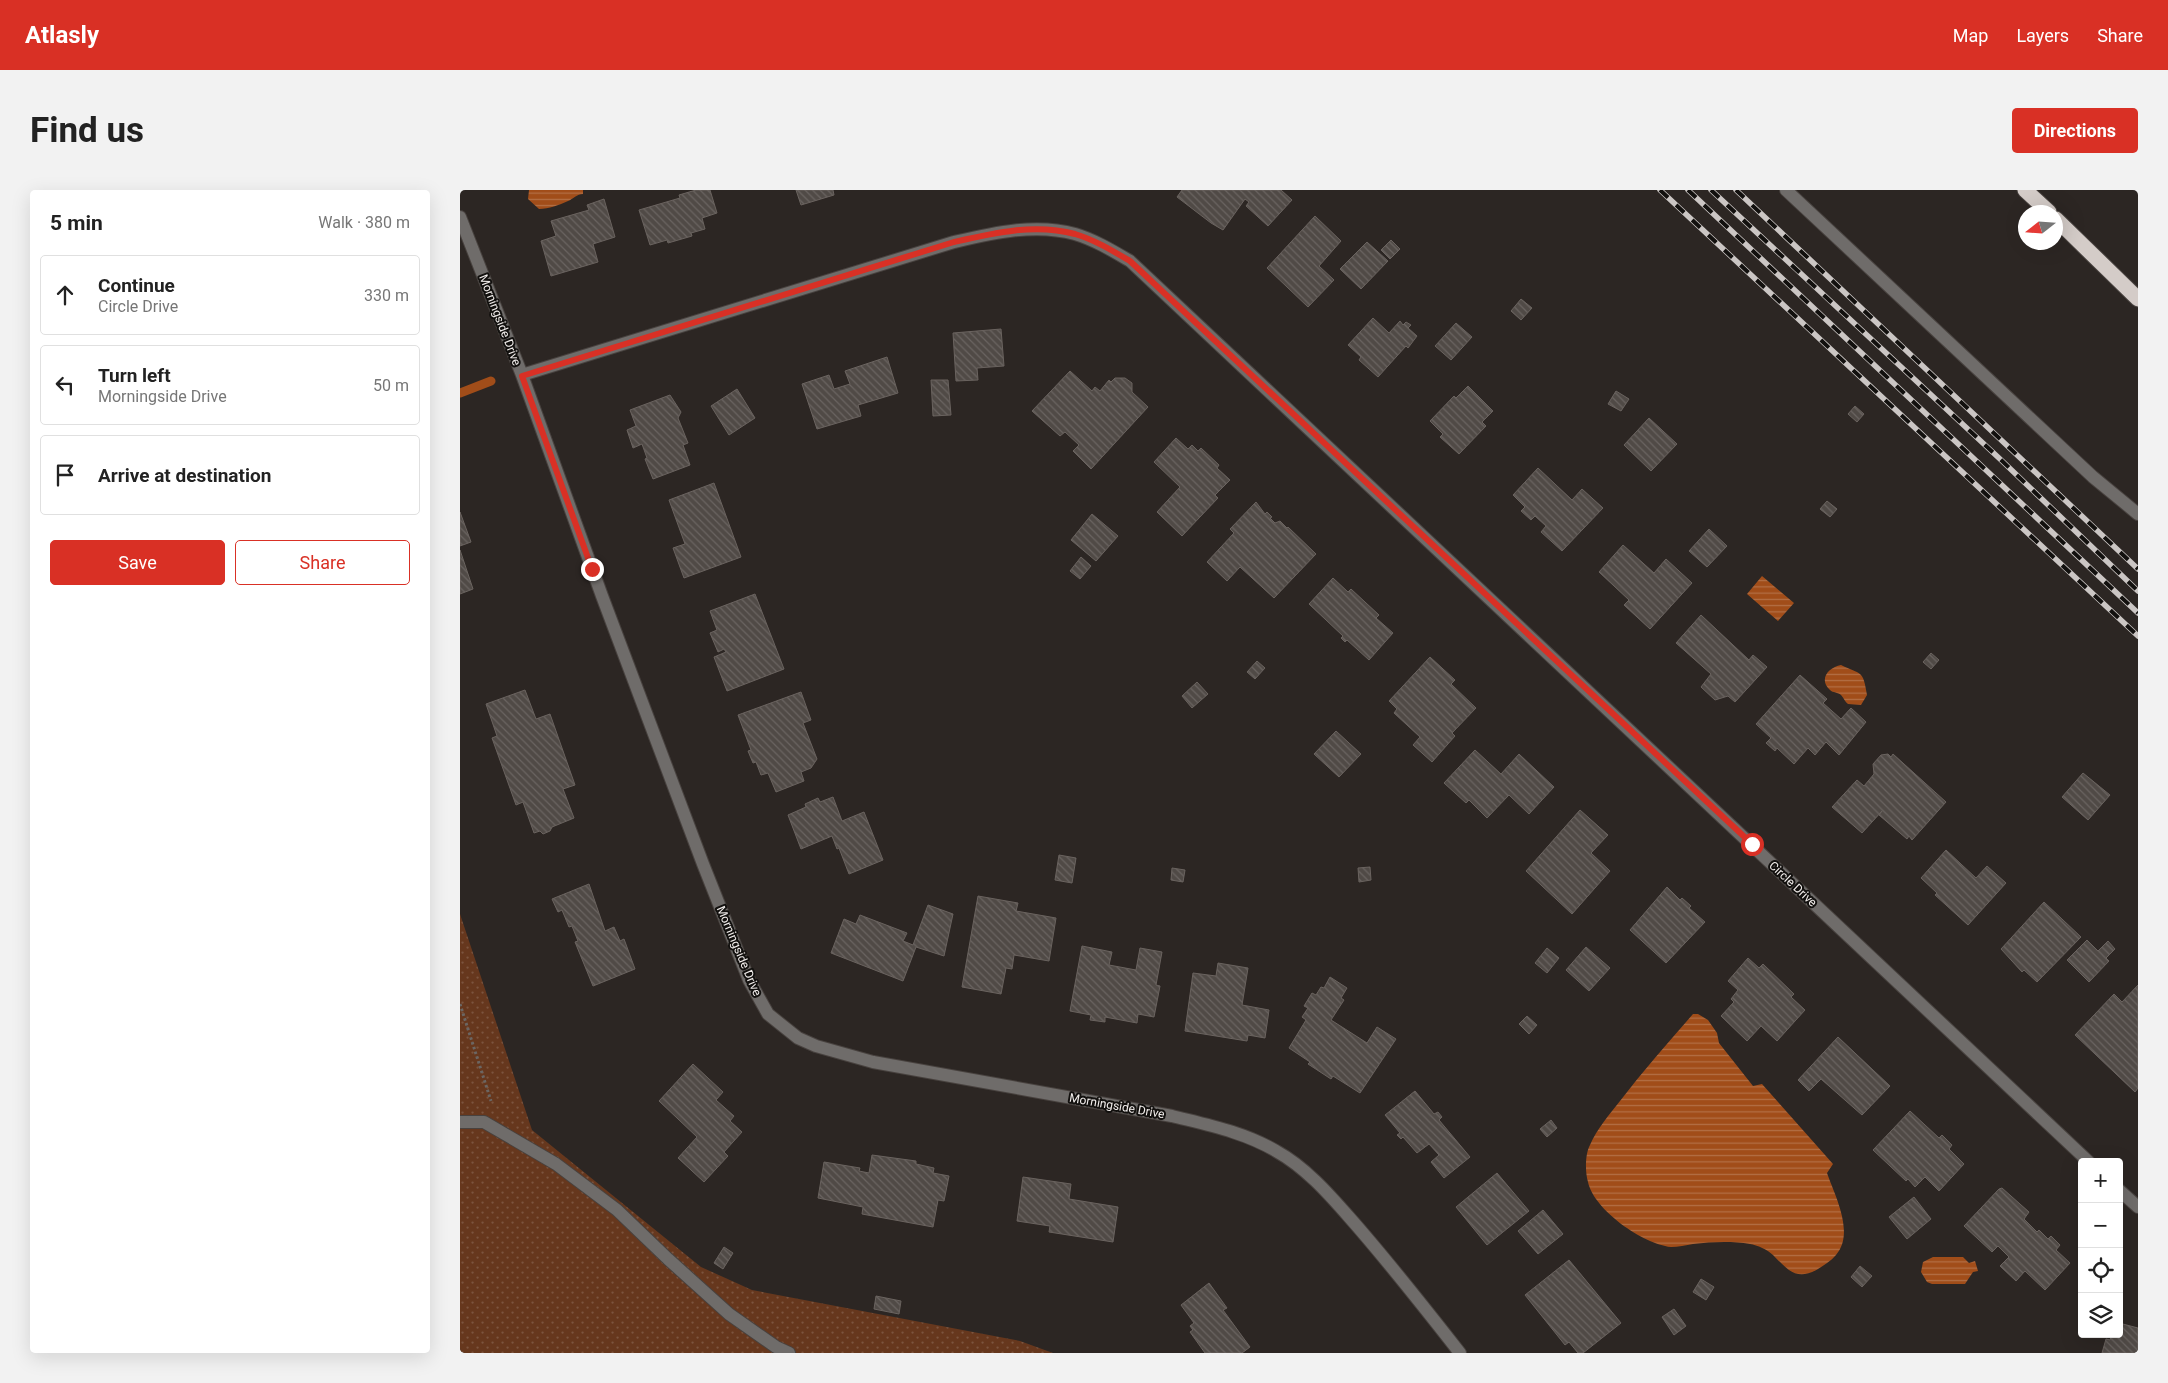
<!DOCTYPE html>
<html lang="en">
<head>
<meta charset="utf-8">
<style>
	body { margin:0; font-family:Roboto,sans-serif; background:#f2f2f2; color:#222 }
	.controls { position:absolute; right:15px; bottom:15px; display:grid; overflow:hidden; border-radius:5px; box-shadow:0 5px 20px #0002 }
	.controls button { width:45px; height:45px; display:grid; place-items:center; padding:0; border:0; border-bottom:1px solid #e0e0e0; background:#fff; color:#222; font:25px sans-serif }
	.compass { position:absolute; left:1558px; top:15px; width:45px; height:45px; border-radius:50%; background:#fff; box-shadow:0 5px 20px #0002; rotate:253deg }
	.stop { position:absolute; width:15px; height:15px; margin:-11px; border:4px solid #d93025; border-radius:50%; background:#fff }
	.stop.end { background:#d93025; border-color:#fff; box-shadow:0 1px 5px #0008 }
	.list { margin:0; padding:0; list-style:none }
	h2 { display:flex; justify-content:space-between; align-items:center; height:65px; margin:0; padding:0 20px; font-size:21px }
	h2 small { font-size:16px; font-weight:400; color:#767676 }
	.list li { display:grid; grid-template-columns:32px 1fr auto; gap:15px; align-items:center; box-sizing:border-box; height:80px; margin:0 10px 10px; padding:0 10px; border:1px solid #e0e0e0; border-radius:5px }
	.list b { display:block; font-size:19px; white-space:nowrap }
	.list p { margin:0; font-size:16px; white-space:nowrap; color:#767676 }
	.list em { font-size:16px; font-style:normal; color:#767676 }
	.actions { display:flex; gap:10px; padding:15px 20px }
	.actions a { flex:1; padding:11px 0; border:1px solid #d93025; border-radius:5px; text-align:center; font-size:18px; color:#d93025 }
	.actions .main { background:#d93025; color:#fff }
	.icon { flex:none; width:28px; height:28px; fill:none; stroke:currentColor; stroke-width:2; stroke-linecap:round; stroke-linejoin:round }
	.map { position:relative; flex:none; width:1678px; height:1163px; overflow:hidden; border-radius:5px }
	header { display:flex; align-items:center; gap:30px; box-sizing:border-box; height:70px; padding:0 25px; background:#d93025; color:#fff }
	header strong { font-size:24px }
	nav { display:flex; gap:28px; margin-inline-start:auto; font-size:18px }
	.intro { display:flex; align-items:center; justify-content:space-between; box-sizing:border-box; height:120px; padding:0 30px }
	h1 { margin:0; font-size:35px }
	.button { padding:12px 22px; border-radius:5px; background:#d93025; color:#fff; font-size:18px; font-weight:700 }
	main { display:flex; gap:30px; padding:0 30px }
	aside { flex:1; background:#fff; border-radius:5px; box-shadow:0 5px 20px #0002 }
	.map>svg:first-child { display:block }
</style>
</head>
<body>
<header>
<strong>Atlasly</strong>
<nav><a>Map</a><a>Layers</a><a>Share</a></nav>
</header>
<div class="intro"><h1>Find us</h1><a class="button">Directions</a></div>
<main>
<aside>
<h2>5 min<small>Walk · 380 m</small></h2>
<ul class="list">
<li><svg class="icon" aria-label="ahead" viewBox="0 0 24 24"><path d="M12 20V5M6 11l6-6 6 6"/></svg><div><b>Continue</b><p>Circle Drive</p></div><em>330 m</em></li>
<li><svg class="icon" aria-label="left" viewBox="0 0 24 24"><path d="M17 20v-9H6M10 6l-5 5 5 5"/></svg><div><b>Turn left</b><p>Morningside Drive</p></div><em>50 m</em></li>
<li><svg class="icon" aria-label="arrive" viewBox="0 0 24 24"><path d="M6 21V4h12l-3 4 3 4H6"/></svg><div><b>Arrive at destination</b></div></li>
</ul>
<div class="actions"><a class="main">Save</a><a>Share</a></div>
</aside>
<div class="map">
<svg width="1678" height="1163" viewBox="0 0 1678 1163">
	<defs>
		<pattern id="grass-dots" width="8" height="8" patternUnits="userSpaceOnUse" patternTransform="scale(1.25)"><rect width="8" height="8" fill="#66371d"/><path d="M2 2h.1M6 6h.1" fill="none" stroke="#7c543e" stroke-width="1.8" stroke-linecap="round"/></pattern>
		<pattern id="water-rules" width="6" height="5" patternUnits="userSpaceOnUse" patternTransform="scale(1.25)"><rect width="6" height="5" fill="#a14d19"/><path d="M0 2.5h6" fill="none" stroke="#b37046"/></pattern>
		<pattern id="building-back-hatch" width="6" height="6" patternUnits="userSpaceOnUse" patternTransform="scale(1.25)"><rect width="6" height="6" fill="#504a46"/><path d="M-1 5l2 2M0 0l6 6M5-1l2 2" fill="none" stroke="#6a6461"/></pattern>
	</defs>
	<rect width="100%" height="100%" fill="#2c2623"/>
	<path fill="url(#grass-dots)" d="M 0,724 L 72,940 L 241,1077 L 292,1100 L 560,1151 L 593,1163 L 0,1163 Z"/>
	<path fill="url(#water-rules)" d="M 69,0 L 123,0 L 123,4 C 117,4 113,9 108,11 C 99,15 89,19 79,19 L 68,9 Z
		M 1302,386 L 1334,413 L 1318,431 L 1287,404 Z
		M 1381,475 C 1401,485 1403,479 1407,505 L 1401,515 L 1388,514 C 1385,512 1384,508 1381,505 C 1378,502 1373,503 1370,500 C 1358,489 1369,477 1381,475 Z
		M 1233,824 L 1238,824 L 1248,830 L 1257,843 L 1259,853 L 1293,896 L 1302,894 L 1373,974 L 1367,983 C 1375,1006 1395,1043 1376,1065 C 1371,1071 1364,1075 1358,1079 C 1336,1092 1327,1079 1313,1065 C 1308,1060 1297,1055 1290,1054 C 1271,1051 1252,1052 1233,1054 C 1226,1055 1218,1057 1211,1057 C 1183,1054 1134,1020 1128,992 C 1125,982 1125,964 1130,955 C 1137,939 1149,925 1160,911 C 1183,881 1208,853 1233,824 Z
		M 1473,1067 L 1503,1067 L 1509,1073 L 1515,1071 L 1518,1081 L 1513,1082 L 1505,1094 L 1472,1094 L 1467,1092 L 1461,1082 L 1463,1072 Z"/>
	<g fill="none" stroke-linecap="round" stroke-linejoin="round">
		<path stroke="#a14d19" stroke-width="9" d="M 0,203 L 31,191"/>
	</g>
	<path fill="url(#building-back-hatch)" stroke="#6a635f" d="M 236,0 L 250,0 L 257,23 L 242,28 L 245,39 L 231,43 L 232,46 L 208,53 L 207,50 L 190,55 L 179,20 L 220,8 L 219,5 Z
		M 336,0 L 373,0 L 374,5 L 341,15 Z
		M 722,0 L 821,0 L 832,10 L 808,36 L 786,16 L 789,12 L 785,9 L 763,40 L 751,33 L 717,7 Z
		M 144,9 L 155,47 L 133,54 L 138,72 L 91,86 L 81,51 L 96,46 L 91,31 L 129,20 L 127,15 Z
		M 855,26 L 881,51 L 859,76 L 874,90 L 848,117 L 807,78 Z
		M 931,50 L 940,59 L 930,69 L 921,60 Z
		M 907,52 L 928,71 L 901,99 L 880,79 Z
		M 1061,109 L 1072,118 L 1061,130 L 1051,121 Z
		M 913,128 L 929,143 L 940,131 L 943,135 L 946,132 L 951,135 L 948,138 L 957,146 L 948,158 L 946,156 L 918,187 L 899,170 L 901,167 L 888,155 Z
		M 996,133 L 1012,147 L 991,170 L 975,156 Z
		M 541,139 L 544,176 L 517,178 L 518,190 L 496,191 L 493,143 Z
		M 427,167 L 438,203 L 398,215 L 401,226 L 357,239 L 342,194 L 369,185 L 374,199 L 390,194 L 385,181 Z
		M 610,181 L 632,201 L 635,197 L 640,201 L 649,190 L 651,192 L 655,188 L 665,188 L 672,193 L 672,202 L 688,217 L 631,279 L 613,261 L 619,255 L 605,242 L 600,246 L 572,221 Z
		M 471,190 L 488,190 L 491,225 L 473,226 Z
		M 1008,196 L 1033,221 L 1022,232 L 1026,236 L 999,264 L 980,247 L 983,244 L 970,231 L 994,206 L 996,208 Z
		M 277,199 L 295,228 L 269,245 L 251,216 Z
		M 1156,201 L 1169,209 L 1161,221 L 1148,214 Z
		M 210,205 L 221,222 L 218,228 L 228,253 L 223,255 L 230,275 L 193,289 L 185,269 L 187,268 L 182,254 L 173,258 L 167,240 L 176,236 L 170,220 Z
		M 1395,216 L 1404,224 L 1397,232 L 1388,224 Z
		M 1189,228 L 1217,254 L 1191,281 L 1164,255 Z
		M 716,248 L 728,259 L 732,255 L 738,261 L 741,258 L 759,275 L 757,278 L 770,290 L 755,305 L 758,308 L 722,346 L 697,322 L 720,297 L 694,272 Z
		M 1078,278 L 1112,310 L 1122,299 L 1143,318 L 1102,361 L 1081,342 L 1086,336 L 1075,326 L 1071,330 L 1061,321 L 1065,317 L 1053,305 Z
		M 254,293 L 281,367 L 224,388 L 213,358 L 225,354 L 209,310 Z
		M 1367,311 L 1377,319 L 1370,327 L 1360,319 Z
		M 796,312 L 805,324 L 807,322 L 812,327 L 810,328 L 815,333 L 820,331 L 827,338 L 828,337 L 856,364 L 814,408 L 780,377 L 767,391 L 747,372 L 774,343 L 770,339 Z
		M 0,322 L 11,352 L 0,356 Z
		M 632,324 L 658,346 L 636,371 L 611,350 Z
		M 1249,339 L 1267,356 L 1247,377 L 1229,361 Z
		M 1163,355 L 1194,383 L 1206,369 L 1232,393 L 1190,439 L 1164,415 L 1169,410 L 1139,382 Z
		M 0,360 L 13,399 L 0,404 Z
		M 621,367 L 631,376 L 620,389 L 610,381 Z
		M 873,388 L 888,402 L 891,399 L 919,425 L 916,428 L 933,443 L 909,470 L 887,450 L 885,452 L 881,448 L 883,446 L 849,414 Z
		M 295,404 L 324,479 L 267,501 L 254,467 L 266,462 L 264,459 L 258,462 L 250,443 L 257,440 L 250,421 Z
		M 1241,425 L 1289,470 L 1293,465 L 1307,477 L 1275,512 L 1268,506 L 1255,510 L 1241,497 L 1251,484 L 1216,453 Z
		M 1471,463 L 1479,470 L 1471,479 L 1463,472 Z
		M 970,467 L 995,490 L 991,494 L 1016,518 L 992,543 L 995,546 L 972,572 L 953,555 L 960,547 L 934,523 L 937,519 L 929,511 Z
		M 797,471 L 805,478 L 795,489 L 787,482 Z
		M 1340,485 L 1367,509 L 1363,513 L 1381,529 L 1391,518 L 1406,532 L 1379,565 L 1366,552 L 1355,565 L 1348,558 L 1334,574 L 1317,558 L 1315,561 L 1306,553 L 1311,548 L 1296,534 Z
		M 737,492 L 748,504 L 732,518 L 722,506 Z
		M 65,500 L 76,529 L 90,524 L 115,595 L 103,599 L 114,628 L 92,637 L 90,641 L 83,644 L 80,641 L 74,643 L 63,612 L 56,615 L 32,548 L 37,546 L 26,514 Z
		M 341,502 L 351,530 L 343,533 L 357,569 L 351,578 L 341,582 L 344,591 L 316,602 L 308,583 L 301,585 L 296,572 L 293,573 L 288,561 L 291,560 L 278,525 Z
		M 876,541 L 901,564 L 879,587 L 854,564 Z
		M 1015,560 L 1041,584 L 1059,564 L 1094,597 L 1069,624 L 1049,605 L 1027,628 L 1009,610 L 1006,613 L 984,593 Z
		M 1428,564 L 1431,567 L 1433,564 L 1486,612 L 1452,650 L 1449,646 L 1447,649 L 1419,625 L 1422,621 L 1402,643 L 1372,617 L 1397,590 L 1404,596 L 1414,584 L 1413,574 L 1421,565 Z
		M 1623,583 L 1650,605 L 1628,630 L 1602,607 Z
		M 373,607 L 382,631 L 404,622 L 423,670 L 389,684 L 379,658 L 377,659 L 372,646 L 341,659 L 328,625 L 346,617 L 345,614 L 358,608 L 360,612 Z
		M 1120,620 L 1148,645 L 1131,663 L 1150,681 L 1112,724 L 1066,681 Z
		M 1486,660 L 1516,688 L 1527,676 L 1546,693 L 1508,735 L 1475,705 L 1477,703 L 1461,688 Z
		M 599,665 L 616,668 L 612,693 L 595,690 Z
		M 910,677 L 911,690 L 899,692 L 898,678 Z
		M 712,678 L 725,680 L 723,692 L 711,690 Z
		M 129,694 L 145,741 L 154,737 L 160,751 L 164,749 L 175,779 L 133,796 L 115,752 L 118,751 L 112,736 L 109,737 L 102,720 L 98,722 L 92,709 Z
		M 1207,697 L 1220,710 L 1222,708 L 1231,716 L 1229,718 L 1245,732 L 1206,773 L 1170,740 Z
		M 518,706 L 558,713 L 556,721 L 596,728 L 589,771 L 554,765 L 552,779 L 546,778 L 541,804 L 502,797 Z
		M 1584,712 L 1621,747 L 1577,792 L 1564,780 L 1562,782 L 1541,759 Z
		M 468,715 L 493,724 L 484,766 L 456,757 L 443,791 L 371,763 L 384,729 L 396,734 L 400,725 L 447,743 L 443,751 L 453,755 Z
		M 1627,750 L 1638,761 L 1648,751 L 1655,759 L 1646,768 L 1649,771 L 1629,792 L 1607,770 Z
		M 622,756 L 652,762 L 649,775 L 676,780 L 680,758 L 702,762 L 696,795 L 700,796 L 694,827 L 678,824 L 677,833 L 645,827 L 645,832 L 630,830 L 631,825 L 610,821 Z
		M 1126,757 L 1150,778 L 1129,801 L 1106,780 Z
		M 1087,758 L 1099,768 L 1087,783 L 1075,773 Z
		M 1288,768 L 1299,778 L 1303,774 L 1334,804 L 1331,807 L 1345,820 L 1317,851 L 1301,836 L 1287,851 L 1261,826 L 1274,812 L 1271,809 L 1278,800 L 1268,791 Z
		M 758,773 L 788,778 L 782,815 L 809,820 L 805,848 L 788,845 L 787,851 L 725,841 L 733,783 L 756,786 Z
		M 870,787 L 887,798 L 881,808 L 884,810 L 871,830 L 907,853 L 917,837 L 936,849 L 900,903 L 873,886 L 871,889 L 848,874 L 850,872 L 829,858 L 846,830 L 842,827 L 848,818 L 844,816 L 852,803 L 856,805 L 861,797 L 864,798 Z
		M 1678,795 L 1678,898 L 1675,902 L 1615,845 L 1654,804 L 1662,812 Z
		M 1067,826 L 1077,835 L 1069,844 L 1059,834 Z
		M 1378,847 L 1430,896 L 1402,925 L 1361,889 L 1349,901 L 1338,890 Z
		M 233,874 L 263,902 L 256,910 L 274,926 L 270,931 L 282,942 L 264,962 L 268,966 L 244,992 L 218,968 L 237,947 L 199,911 Z
		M 955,901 L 974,924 L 978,922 L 982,927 L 979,930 L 1010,967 L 984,988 L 971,972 L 979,965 L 969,954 L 957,963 L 943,947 L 941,949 L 937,945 L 940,943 L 925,925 Z
		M 1450,921 L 1479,948 L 1482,945 L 1492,955 L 1489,959 L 1504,974 L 1479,1001 L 1465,987 L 1455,997 L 1448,989 L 1446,991 L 1413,960 Z
		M 1091,930 L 1097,938 L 1087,947 L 1080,939 Z
		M 412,965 L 456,971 L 456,974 L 474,978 L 473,983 L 489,986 L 484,1011 L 478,1010 L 473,1037 L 402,1024 L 403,1017 L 358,1008 L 364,972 L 400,978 L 399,981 L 409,983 Z
		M 1037,983 L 1069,1021 L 1027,1055 L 996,1017 Z
		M 563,987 L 611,994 L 609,1009 L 658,1017 L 653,1052 L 589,1042 L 590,1036 L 557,1031 Z
		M 1542,998 L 1569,1022 L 1564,1029 L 1577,1042 L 1579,1040 L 1588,1049 L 1591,1046 L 1600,1055 L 1596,1060 L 1610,1073 L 1585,1100 L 1565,1081 L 1556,1091 L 1540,1076 L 1549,1067 L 1538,1056 L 1532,1062 L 1504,1036 L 1539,999 Z
		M 1454,1007 L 1471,1029 L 1447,1049 L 1429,1027 Z
		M 1083,1020 L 1103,1044 L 1078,1064 L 1058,1041 Z
		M 264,1057 L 273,1063 L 263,1079 L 254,1073 Z
		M 1109,1070 L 1161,1133 L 1123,1163 L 1118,1163 L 1109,1152 L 1105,1155 L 1065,1105 Z
		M 1400,1076 L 1412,1086 L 1402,1097 L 1391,1087 Z
		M 1241,1089 L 1254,1097 L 1246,1110 L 1233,1102 Z
		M 749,1093 L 767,1118 L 763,1120 L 790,1157 L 782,1163 L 745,1163 L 730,1142 L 733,1140 L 730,1136 L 734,1133 L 721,1115 Z
		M 416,1106 L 441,1111 L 439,1124 L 414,1119 Z
		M 1214,1119 L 1226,1136 L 1214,1145 L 1202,1127 Z
		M 1659,1133 L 1678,1138 L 1678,1163 L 1642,1163 L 1646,1149 L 1650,1150 L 1652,1144 L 1659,1144 Z"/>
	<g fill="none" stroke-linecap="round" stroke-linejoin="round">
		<defs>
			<path id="service" d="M 1326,0 L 1633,287 L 1678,324
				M 0,932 L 24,932 L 96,974 L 157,1020 L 208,1069 L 269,1124 L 316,1157 L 329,1163"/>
			<path id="minor" d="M 0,27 L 62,185 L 142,406 L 243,674 L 289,790 L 308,824 L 338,848 L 356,856 L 413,872 L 712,926 C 748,935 784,942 816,961 C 845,977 868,1003 889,1027 C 928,1071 964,1117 1000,1163
				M 62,185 L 494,52 C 533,43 575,33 615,44 C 635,50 653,61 670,71 L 1629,972
				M 1659,1000 L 1678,1017"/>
			<path id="motorway" d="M 1565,0 L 1589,22
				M 1596,29 L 1678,109"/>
		</defs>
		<use href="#service" stroke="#48423f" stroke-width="14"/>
		<use href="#minor" stroke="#48423f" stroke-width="14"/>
		<use href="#motorway" stroke="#48423f" stroke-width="17"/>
		<path stroke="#6b6663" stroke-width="3" stroke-dasharray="2.5 2.5" stroke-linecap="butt" d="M 0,814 L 31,911"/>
		<use href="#service" stroke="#6f6c6a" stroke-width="12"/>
		<use href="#minor" stroke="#6f6c6a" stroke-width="12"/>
		<use href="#motorway" stroke="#d4ccc8" stroke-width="15"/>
		<defs>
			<path id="rail" d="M 1200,0 L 1678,446
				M 1228,0 L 1678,423
				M 1251,0 L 1540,269 L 1678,401
				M 1276,0 L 1678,379"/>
		</defs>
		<use href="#rail" stroke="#cbc6c4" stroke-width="5.5"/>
		<use href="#rail" stroke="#12100e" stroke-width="4" stroke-dasharray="11" stroke-linecap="butt"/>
	</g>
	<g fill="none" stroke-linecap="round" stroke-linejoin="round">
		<path stroke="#d93025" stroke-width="6" d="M 132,379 L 62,186 L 494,52 C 533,43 575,33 615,44 C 635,50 653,61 670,71 L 1292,654"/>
	</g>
	<g text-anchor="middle" stroke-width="4" stroke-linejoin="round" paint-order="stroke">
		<g font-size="12" fill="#f4f0ee" stroke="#12100e">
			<text transform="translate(40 130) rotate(69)" y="4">Morningside Drive</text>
			<text transform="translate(1333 694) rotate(43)" y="4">Circle Drive</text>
			<text transform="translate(279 761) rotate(67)" y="4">Morningside Drive</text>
			<text transform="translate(657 916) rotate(10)" y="4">Morningside Drive</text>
		</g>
	</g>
</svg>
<div class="controls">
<button>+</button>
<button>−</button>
<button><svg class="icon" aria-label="locate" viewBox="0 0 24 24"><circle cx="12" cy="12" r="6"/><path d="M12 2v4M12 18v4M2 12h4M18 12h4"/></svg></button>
<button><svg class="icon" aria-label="layers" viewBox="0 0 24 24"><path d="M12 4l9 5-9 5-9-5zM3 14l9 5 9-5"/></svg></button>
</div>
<svg class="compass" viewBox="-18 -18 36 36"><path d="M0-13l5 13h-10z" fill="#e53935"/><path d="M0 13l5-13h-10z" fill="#767676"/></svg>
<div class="stop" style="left:1292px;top:654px"></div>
<div class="stop end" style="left:132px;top:379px"></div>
</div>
</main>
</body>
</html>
